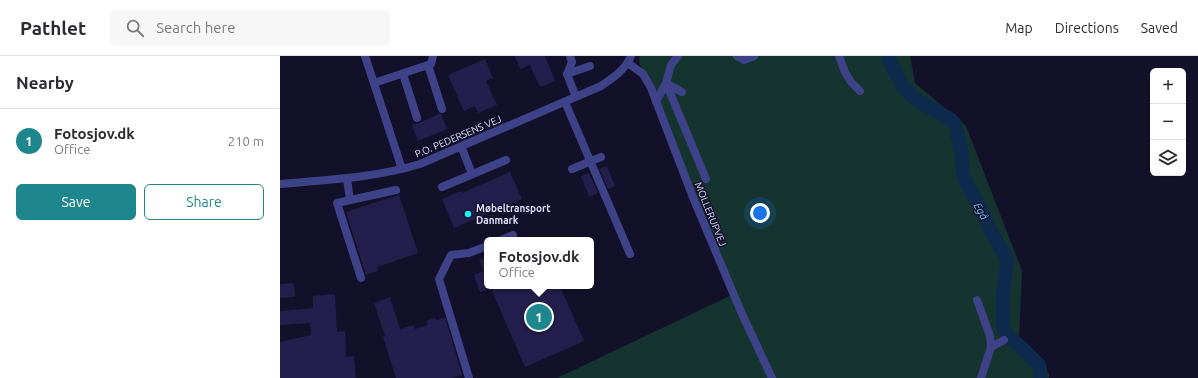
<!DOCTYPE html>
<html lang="en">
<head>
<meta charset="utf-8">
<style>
	body { margin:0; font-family:Ubuntu,sans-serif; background:#f7f7f7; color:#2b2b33 }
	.controls { position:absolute; right:12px; top:12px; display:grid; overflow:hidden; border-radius:6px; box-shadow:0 1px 3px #0004 }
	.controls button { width:36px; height:36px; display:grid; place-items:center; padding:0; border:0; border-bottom:1px solid #e1e1e2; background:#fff; color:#2b2b33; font:20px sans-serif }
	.you { position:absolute; left:480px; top:157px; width:14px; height:14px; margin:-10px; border:3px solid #fff; border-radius:50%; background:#1a73e8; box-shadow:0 0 0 6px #1a73e833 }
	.badge { display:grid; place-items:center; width:26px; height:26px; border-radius:50%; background:#1d878d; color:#fff; font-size:13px; font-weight:700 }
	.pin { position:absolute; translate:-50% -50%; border:2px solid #fff; box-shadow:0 1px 4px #0006 }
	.popup { position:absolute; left:204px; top:181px; width:110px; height:52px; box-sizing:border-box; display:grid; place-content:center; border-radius:6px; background:#fff; filter:drop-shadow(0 1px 3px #0005); font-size:13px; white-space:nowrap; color:#7c7c81 }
	.popup b { font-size:15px; color:#2b2b33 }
	.popup::after { content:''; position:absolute; left:50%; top:100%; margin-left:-8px; border:8px solid transparent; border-top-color:#fff }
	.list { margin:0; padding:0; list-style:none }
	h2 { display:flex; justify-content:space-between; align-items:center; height:52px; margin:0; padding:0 16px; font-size:17px }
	h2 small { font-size:13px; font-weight:400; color:#7c7c81 }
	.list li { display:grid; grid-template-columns:26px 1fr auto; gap:12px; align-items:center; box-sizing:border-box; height:64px; padding:0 16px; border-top:1px solid #e1e1e2 }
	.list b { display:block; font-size:15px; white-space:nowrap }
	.list p { margin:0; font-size:13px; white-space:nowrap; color:#7c7c81 }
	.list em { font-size:13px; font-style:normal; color:#7c7c81 }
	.actions { display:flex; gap:8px; padding:12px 16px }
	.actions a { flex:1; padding:9px 0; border:1px solid #1d878d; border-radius:6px; text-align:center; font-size:14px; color:#1d878d }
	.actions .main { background:#1d878d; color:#fff }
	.icon { flex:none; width:22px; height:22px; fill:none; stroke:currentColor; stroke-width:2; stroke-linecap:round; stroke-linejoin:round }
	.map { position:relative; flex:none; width:918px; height:322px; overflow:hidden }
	header { display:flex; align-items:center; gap:24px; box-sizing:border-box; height:56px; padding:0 20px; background:#fff; border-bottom:1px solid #e1e1e2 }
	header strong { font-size:19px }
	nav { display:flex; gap:22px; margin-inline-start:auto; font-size:14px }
	.search { width:280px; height:36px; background:#f7f7f7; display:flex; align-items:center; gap:10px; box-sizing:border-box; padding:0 14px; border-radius:6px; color:#7c7c81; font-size:15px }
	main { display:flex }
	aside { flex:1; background:#fff }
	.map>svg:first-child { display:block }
</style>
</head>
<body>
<header>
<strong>Pathlet</strong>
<div class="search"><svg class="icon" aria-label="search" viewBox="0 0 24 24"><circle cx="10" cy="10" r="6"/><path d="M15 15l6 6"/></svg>Search here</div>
<nav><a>Map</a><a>Directions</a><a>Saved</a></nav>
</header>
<main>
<aside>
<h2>Nearby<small></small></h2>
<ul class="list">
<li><span class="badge">1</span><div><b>Fotosjov.dk</b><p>Office</p></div><em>210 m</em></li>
</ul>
<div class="actions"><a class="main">Save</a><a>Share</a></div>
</aside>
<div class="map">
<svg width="918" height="322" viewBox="0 0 918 322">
	<rect width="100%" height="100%" fill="#13112a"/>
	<path fill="#153430" d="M 360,0 L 630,0 L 635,27 L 686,70 L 742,215 L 739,285 L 769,318 L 769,322 L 277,322 L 456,237 L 423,160 L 369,20 C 363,14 357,9 360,0 Z"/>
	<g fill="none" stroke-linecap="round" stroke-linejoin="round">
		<path stroke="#0e2b4d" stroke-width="14" d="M 609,0 L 610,6 L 621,28 L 630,38 L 637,44 L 670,63 L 675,68 L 682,98 L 683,119 L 687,129 L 703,157 L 709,172 L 727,203 L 723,239 L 723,271 L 728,280 L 742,292 L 759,309 L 760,313 L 760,322"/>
	</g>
	<path fill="#231e4b" d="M 235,0 L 265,0 L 275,25 L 260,31 L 250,9 L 240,13 Z
		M 205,3 L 213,22 L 206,25 L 217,49 L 198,57 L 195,50 L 184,55 L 168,19 Z
		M 159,58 L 161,58 L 167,73 L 138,85 L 132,69 L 139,67 Z
		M 327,110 L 335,130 L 328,133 L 319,113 Z
		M 230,116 L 242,143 L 174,172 L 162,143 L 181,135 L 182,137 Z
		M 309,117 L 318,137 L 309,141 L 301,120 Z
		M 119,139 L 138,197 L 97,211 L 98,215 L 86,219 L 66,156 Z
		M 207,201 L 207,234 L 200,236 L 194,219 L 203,215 L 199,204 Z
		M 14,227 L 15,241 L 0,242 L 0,228 Z
		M 210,230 L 280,230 L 304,285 L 245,311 Z
		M 55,238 L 57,276 L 65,275 L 66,301 L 74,300 L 76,322 L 0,322 L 0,286 L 31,279 L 30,267 L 0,269 L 0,255 L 33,252 L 33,240 Z
		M 110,241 L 120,273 L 134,269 L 135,273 L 148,269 L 146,265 L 155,262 L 156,264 L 165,261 L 182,319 L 172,322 L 116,322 L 103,281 L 105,280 L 94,247 Z"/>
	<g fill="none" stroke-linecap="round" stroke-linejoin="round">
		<path stroke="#3e4288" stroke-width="8" d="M 85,0 L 122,113
			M 398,0 L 391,9 L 386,27 L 426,123
			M 457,0 L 464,4 L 474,0
			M 559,0 L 565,16 L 571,26 L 580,35
			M 348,7 L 363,18 L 371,32 L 414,144 L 462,258 L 492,322
			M 148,9 L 162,53
			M 123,18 L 137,62
			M 287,18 L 292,6 L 290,0
			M 94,27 L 151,8 L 153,0
			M 296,41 L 287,18 L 310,10
			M 285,46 L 350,198
			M 376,46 L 386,27 L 402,36
			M 181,90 L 192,118
			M 292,113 L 321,101
			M 67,123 L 70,144
			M 0,128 C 48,124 94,122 140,108 L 321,30 C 333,22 345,14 351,0
			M 162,131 L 226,104
			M 221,184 L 233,179
			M 81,222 L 57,147 L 116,134
			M 697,244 L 710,280 L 711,291 L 701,322
			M 711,291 L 724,284
			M 189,322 L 159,223 L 171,199 L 189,197 L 207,190"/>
	</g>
	<circle fill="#0cf8fa" stroke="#13112a" stroke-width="1.5" cx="188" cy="158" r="4"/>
	<g text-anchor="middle" stroke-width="3" stroke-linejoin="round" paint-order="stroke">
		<g font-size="10" fill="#dcdcfe" stroke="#13112a">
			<text transform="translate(178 80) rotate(-23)" y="4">P.O. PEDERSENS VEJ</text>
			<text transform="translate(431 158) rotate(68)" y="4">MOLLERUPVEJ</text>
		</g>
		<g font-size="10" font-weight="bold" fill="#dcdcfe" stroke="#13112a" text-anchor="start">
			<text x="196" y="156">Møbeltransport<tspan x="196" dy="12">Danmark</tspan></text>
		</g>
		<g font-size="11" font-style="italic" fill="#6cc7fc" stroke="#13112a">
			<text transform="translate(701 155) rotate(61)" y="4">Egå</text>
		</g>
	</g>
</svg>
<div class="controls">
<button>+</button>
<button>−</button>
<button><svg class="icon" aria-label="layers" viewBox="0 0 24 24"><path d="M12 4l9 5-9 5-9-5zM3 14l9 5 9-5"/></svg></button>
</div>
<div class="you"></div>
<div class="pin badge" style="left:259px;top:261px">1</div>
<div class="popup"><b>Fotosjov.dk</b>Office</div>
</div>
</main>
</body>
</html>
